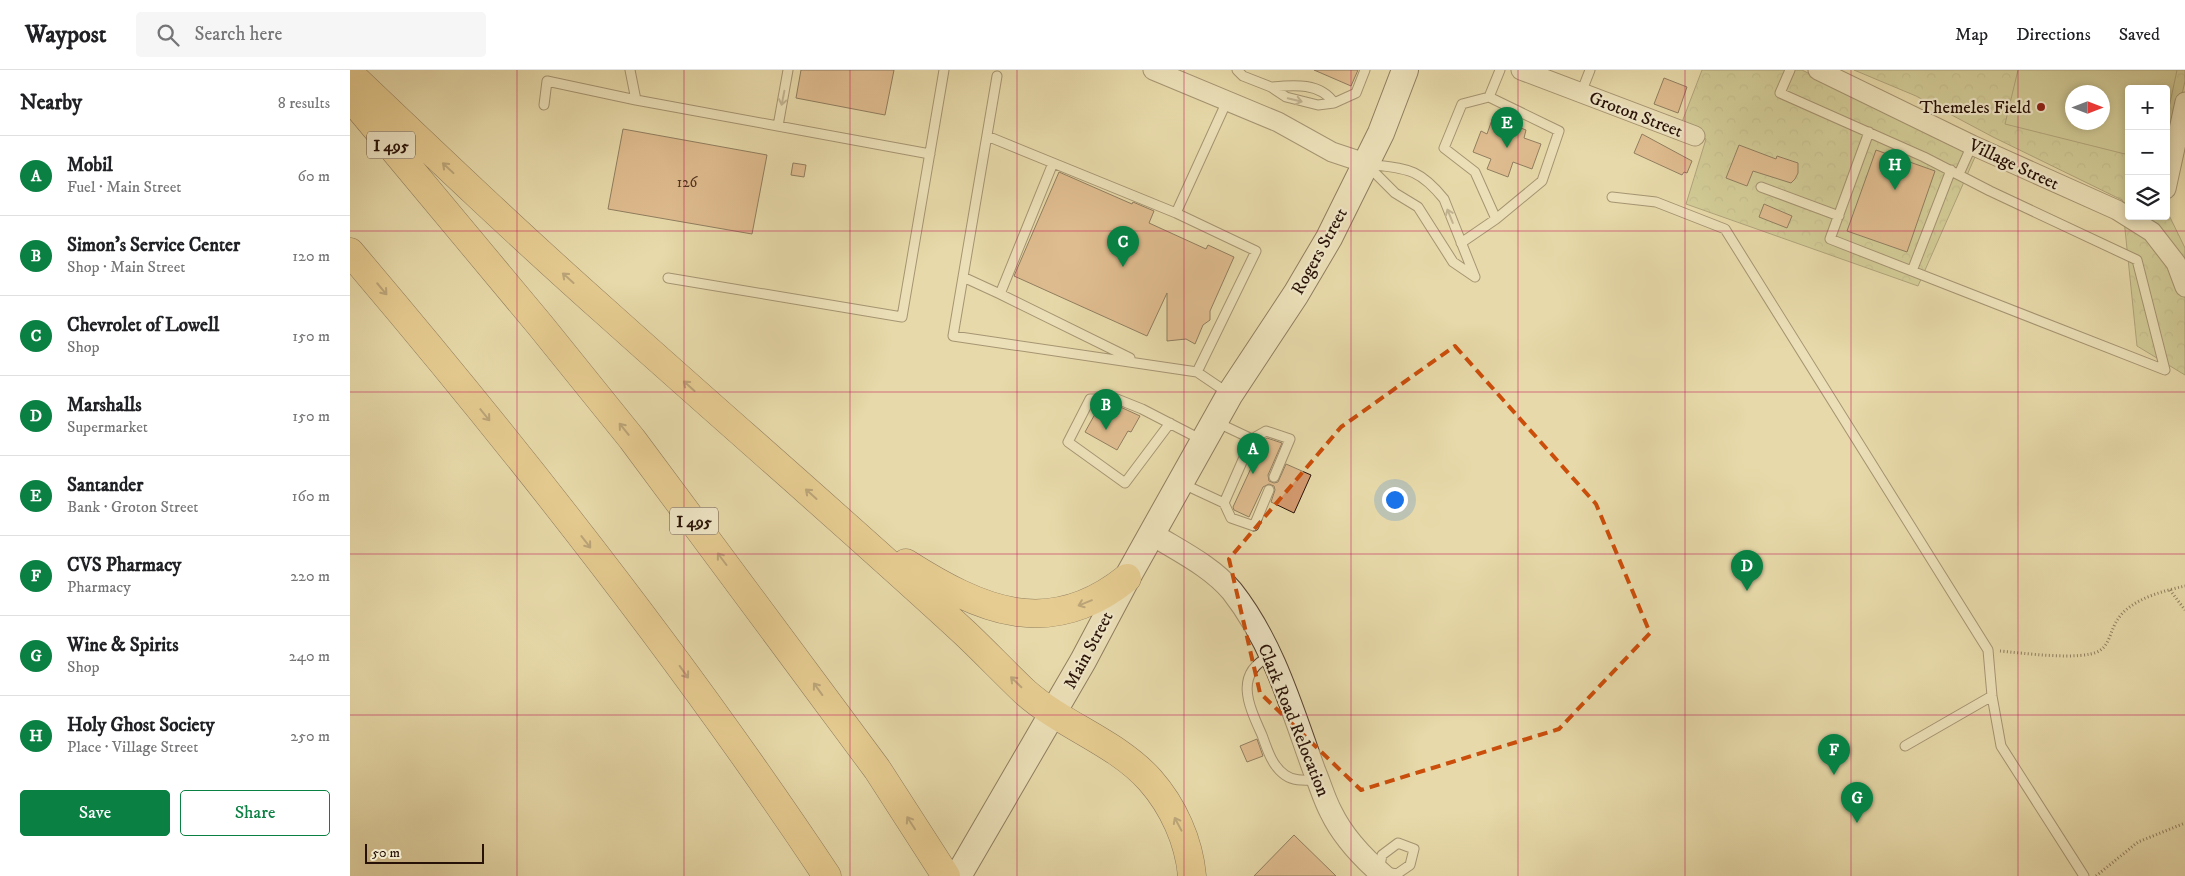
<!DOCTYPE html>
<html lang="en">
<head>
<meta charset="utf-8">
<style>
	body { margin:0; font-family:"IM FELL DW Pica",serif; background:#f6f6f6; color:#202124 }
	.controls { position:absolute; right:15px; top:15px; display:grid; overflow:hidden; border-radius:5px; box-shadow:0 2px 8px #0003 }
	.controls button { width:45px; height:45px; display:grid; place-items:center; padding:0; border:0; border-bottom:1px solid #e0e0e0; background:#fff; color:#202124; font:25px sans-serif }
	.compass { position:absolute; left:1715px; top:15px; width:45px; height:45px; border-radius:50%; background:#fff; box-shadow:0 2px 8px #0003; rotate:90deg }
	.scale { position:absolute; left:15px; bottom:12px; width:119px; box-sizing:border-box; padding-left:5px; border:2px solid #281107; border-top:0; font-size:14px; line-height:18px; white-space:nowrap; color:#281107; -webkit-text-stroke:4px #efe6c7; paint-order:stroke }
	.you { position:absolute; left:1044px; top:429px; width:18px; height:18px; margin:-12px; border:4px solid #fff; border-radius:50%; background:#1a73e8; box-shadow:0 0 0 8px #1a73e833 }
	.badge { display:grid; place-items:center; width:32px; height:32px; border-radius:50%; background:#0b8043; color:#fff; font-size:16px; font-weight:700 }
	.pin { position:absolute; translate:-50% -41px; filter:drop-shadow(0 1px 2px #0008) }
	.pin::after { content:''; position:absolute; top:26px; width:18px; height:15px; background:inherit; clip-path:polygon(0 0,100% 0,50% 100%) }
	.list { margin:0; padding:0; list-style:none }
	h2 { display:flex; justify-content:space-between; align-items:center; height:65px; margin:0; padding:0 20px; font-size:21px }
	h2 small { font-size:16px; font-weight:400; color:#757577 }
	.list li { display:grid; grid-template-columns:32px 1fr auto; gap:15px; align-items:center; box-sizing:border-box; height:80px; padding:0 20px; border-top:1px solid #e0e0e0 }
	.list b { display:block; font-size:19px; white-space:nowrap }
	.list p { margin:0; font-size:16px; white-space:nowrap; color:#757577 }
	.list em { font-size:16px; font-style:normal; color:#757577 }
	.actions { display:flex; gap:10px; padding:15px 20px }
	.actions a { flex:1; padding:11px 0; border:1px solid #0b8043; border-radius:5px; text-align:center; font-size:18px; color:#0b8043 }
	.actions .main { background:#0b8043; color:#fff }
	.icon { flex:none; width:28px; height:28px; fill:none; stroke:currentColor; stroke-width:2; stroke-linecap:round; stroke-linejoin:round }
	.map { position:relative; flex:none; width:1835px; height:806px; overflow:hidden }
	header { display:flex; align-items:center; gap:30px; box-sizing:border-box; height:70px; padding:0 25px; background:#fff; border-bottom:1px solid #e0e0e0 }
	header strong { font-size:24px }
	nav { display:flex; gap:28px; margin-inline-start:auto; font-size:18px }
	.search { width:350px; height:45px; background:#f6f6f6; display:flex; align-items:center; gap:12px; box-sizing:border-box; padding:0 18px; border-radius:5px; color:#757577; font-size:19px }
	main { display:flex }
	aside { flex:1; background:#fff }
	.map>svg:first-child { display:block }
</style>
</head>
<body>
<header>
<strong>Waypost</strong>
<div class="search"><svg class="icon" aria-label="search" viewBox="0 0 24 24"><circle cx="10" cy="10" r="6"/><path d="M15 15l6 6"/></svg>Search here</div>
<nav><a>Map</a><a>Directions</a><a>Saved</a></nav>
</header>
<main>
<aside>
<h2>Nearby<small>8 results</small></h2>
<ul class="list">
<li><span class="badge">A</span><div><b>Mobil</b><p>Fuel · Main Street</p></div><em>60 m</em></li>
<li><span class="badge">B</span><div><b>Simon's Service Center</b><p>Shop · Main Street</p></div><em>120 m</em></li>
<li><span class="badge">C</span><div><b>Chevrolet of Lowell</b><p>Shop</p></div><em>150 m</em></li>
<li><span class="badge">D</span><div><b>Marshalls</b><p>Supermarket</p></div><em>150 m</em></li>
<li><span class="badge">E</span><div><b>Santander</b><p>Bank · Groton Street</p></div><em>160 m</em></li>
<li><span class="badge">F</span><div><b>CVS Pharmacy</b><p>Pharmacy</p></div><em>220 m</em></li>
<li><span class="badge">G</span><div><b>Wine &amp; Spirits</b><p>Shop</p></div><em>240 m</em></li>
<li><span class="badge">H</span><div><b>Holy Ghost Society</b><p>Place · Village Street</p></div><em>250 m</em></li>
</ul>
<div class="actions"><a class="main">Save</a><a>Share</a></div>
</aside>
<div class="map">
<svg width="1835" height="806" viewBox="0 0 1835 806">
	<defs>
		<pattern id="park-crowns" width="20" height="18" patternUnits="userSpaceOnUse" patternTransform="scale(1.25)"><rect width="20" height="18" fill="#babe84"/><path d="M2 6a3 3 0 1 1 6 0M12 15a3 3 0 1 1 6 0" fill="none" stroke="#a0a270"/></pattern>
	</defs>
	<rect width="100%" height="100%" fill="#e7d9a9"/>
	<filter id="stains"><feTurbulence type="fractalNoise" baseFrequency=".004" numOctaves="4"/><feColorMatrix values="0 0 0 0 .2 0 0 0 0 .09 0 0 0 0 .02 0 0 0 .5 -.17"/></filter>
	<radialGradient id="worn" r=".72"><stop offset=".6" stop-color="#630" stop-opacity="0"/><stop offset="1" stop-color="#630" stop-opacity=".3"/></radialGradient>
	<path fill="url(#park-crowns)" stroke="#716846" fill-rule="evenodd" d="M 1352,0 L 1452,0 L 1625,87 L 1568,216 L 1336,134 L 1356,69 L 1332,52 Z
		M 1504,0 L 1835,0 L 1835,11 L 1816,97 L 1816,19 L 1779,19 L 1779,146 L 1816,146 L 1816,139 L 1835,178 L 1835,305 L 1787,276 L 1772,130 L 1643,67 L 1566,26 ZM 1722,22 L 1752,22 L 1752,52 L 1722,52 Z"/>
	<path fill="#babe84" stroke="#716846" fill-rule="evenodd" d="M 1668,0 L 1827,0 L 1816,52 L 1816,19 L 1779,19 L 1779,85 L 1655,54 ZM 1722,22 L 1752,22 L 1752,52 L 1722,52 Z"/>
	<path fill="#d49a6f" stroke="#281107" d="M 451,0 L 544,0 L 535,45 L 446,28 Z
		M 964,0 L 1008,0 L 1001,16 Z
		M 1314,8 L 1337,17 L 1328,43 L 1304,34 Z
		M 1143,47 L 1176,60 L 1174,68 L 1191,74 L 1182,99 L 1163,92 L 1158,107 L 1137,99 L 1141,89 L 1123,82 L 1131,61 L 1137,64 Z
		M 273,59 L 417,85 L 402,164 L 258,139 Z
		M 1292,64 L 1342,91 L 1337,103 L 1334,102 L 1332,105 L 1284,83 Z
		M 1389,75 L 1426,89 L 1427,86 L 1448,93 L 1448,103 L 1445,109 L 1441,113 L 1403,101 L 1397,116 L 1376,108 Z
		M 1526,80 L 1585,101 L 1557,182 L 1497,161 Z
		M 443,93 L 456,95 L 454,107 L 441,105 Z
		M 709,102 L 782,134 L 783,132 L 804,141 L 799,153 L 856,179 L 858,175 L 884,187 L 860,241 L 860,250 L 853,255 L 845,274 L 836,269 L 817,271 L 817,223 L 797,266 L 664,206 Z
		M 1414,134 L 1442,146 L 1437,158 L 1409,147 Z
		M 750,335 L 755,335 L 763,340 L 766,335 L 790,346 L 781,362 L 778,361 L 767,380 L 735,362 Z
		M 917,368 L 932,373 L 918,405 L 919,411 L 924,413 L 928,412 L 936,394 L 961,405 L 944,443 L 921,432 L 925,420 L 924,416 L 919,414 L 913,417 L 899,447 L 884,440 L 883,437 L 914,370 Z
		M 907,669 L 913,686 L 897,692 L 890,676 Z
		M 944,765 L 986,806 L 904,806 Z"/>
	<g fill="none" stroke-linecap="round" stroke-linejoin="round">
		<defs>
			<path id="service" d="M 280,0 L 286,30 L 580,84
				M 887,0 L 893,6 L 921,17 L 936,27 L 968,35 L 984,33 L 1006,23 L 1015,0
				M 1440,0 L 1430,23 L 1574,87 L 1640,121 L 1787,190 L 1815,300 L 1480,169 L 1519,62
				M 647,6 L 603,266 L 847,302 L 878,323
				M 921,17 C 943,15 970,12 984,33
				M 1231,23 L 1240,0
				M 1139,27 L 1209,61 L 1192,111 L 1146,149
				M 194,35 L 197,11 L 286,30
				M 428,56 L 438,0
				M 637,66 L 826,143 L 906,181 L 847,302
				M 703,93 L 650,224 L 780,288
				M 1018,94 C 1056,99 1068,97 1094,129 L 1125,207
				M 1017,95 L 1045,123 L 1068,137 L 1103,192 L 1125,207
				M 1609,104 L 1622,75
				M 1411,117 L 1489,146
				M 1262,127 L 1306,132 L 1375,159 L 1638,580 L 1642,626 L 1651,676 L 1734,806
				M 826,143 L 877,31
				M 1111,173 L 1146,149 L 1125,102 L 1094,78 L 1112,34 L 1139,27 L 1150,0
				M 1562,201 L 1601,100
				M 613,207 L 650,224
				M 318,208 L 552,247 L 594,0
				M 820,353 L 775,413 L 718,372 L 740,329 L 767,329 L 792,339 L 852,370
				M 902,369 L 916,361 L 940,369 L 924,407
				M 831,413 L 874,433 L 902,369 L 866,352
				M 874,433 L 881,448 L 904,456 L 919,420
				M 920,586 C 883,604 899,636 912,665 C 917,679 922,696 935,705 C 945,712 956,710 968,710
				M 1555,676 L 1642,626
				M 1048,773 L 1064,779 L 1060,795 L 1047,804 L 1029,801 L 1032,785 Z"/>
			<path id="minor" d="M 803,0 L 928,52 L 982,82 L 1015,93
				M 1171,0 L 1345,66
				M 1468,0 L 1622,75 L 1767,140 L 1802,162 L 1826,193 L 1835,217
				M 1816,119 L 1835,32"/>
			<path id="tertiary" d="M 802,464 C 829,481 861,496 882,521 C 923,573 942,639 964,700 C 970,714 974,729 981,742 C 993,767 1013,788 1034,806"/>
			<path id="secondary" d="M 608,806 L 733,591 L 777,508 L 880,324 L 946,224 L 979,168 L 1031,63 L 1055,0"/>
			<path id="motorway" d="M 0,4 C 86,86 171,167 259,245 C 378,352 499,456 616,564 C 636,583 655,603 675,622 C 713,656 766,672 800,710 C 823,736 839,771 842,806
				M 0,27 L 190,255 L 282,369 L 527,699 L 596,806
				M 0,182 C 170,382 332,588 477,806
				M 556,493 C 630,540 699,571 777,508"/>
		</defs>
		<use href="#service" stroke="#584330" stroke-width="11"/>
		<use href="#minor" stroke="#584330" stroke-width="21"/>
		<use href="#tertiary" stroke="#584330" stroke-width="24"/>
		<use href="#secondary" stroke="#281107" stroke-width="28"/>
		<use href="#motorway" stroke="#281107" stroke-width="29"/>
		<path stroke="#281107" stroke-width="3" stroke-dasharray="1 2.5" stroke-linecap="butt" d="M 1820,520 L 1835,540
			M 1650,581 C 1672,583 1732,591 1749,581 C 1760,575 1761,558 1768,549 C 1781,529 1813,521 1835,516
			M 1746,806 L 1788,772 L 1835,753"/>
		<use href="#service" stroke="#efe6c7" stroke-width="9"/>
		<use href="#minor" stroke="#efe6c7" stroke-width="19"/>
		<use href="#tertiary" stroke="#efe6c7" stroke-width="22"/>
		<use href="#secondary" stroke="#efe6c7" stroke-width="26"/>
		<use href="#motorway" stroke="#e4bc74" stroke-width="28"/>
	</g>
	<defs><path id="oneway-shaft" d="M-6 0H5M1.5-3L5.5 0L1.5 3" fill="none" stroke-width="1.6" stroke-linecap="round" stroke-linejoin="round" transform="scale(1.25)"/></defs>
	<g stroke="#958671">
		<use href="#oneway-shaft" transform="translate(433 28) rotate(101)"/>
		<use href="#oneway-shaft" transform="translate(945 30) rotate(14)"/>
		<use href="#oneway-shaft" transform="translate(1100 146) rotate(-112)"/>
	</g>
	<g stroke="#86663e">
		<use href="#oneway-shaft" transform="translate(98 98) rotate(-137)"/>
		<use href="#oneway-shaft" transform="translate(218 208) rotate(-138)"/>
		<use href="#oneway-shaft" transform="translate(32 219) rotate(50)"/>
		<use href="#oneway-shaft" transform="translate(339 316) rotate(-138)"/>
		<use href="#oneway-shaft" transform="translate(135 345) rotate(51)"/>
		<use href="#oneway-shaft" transform="translate(274 359) rotate(-129)"/>
		<use href="#oneway-shaft" transform="translate(461 424) rotate(-138)"/>
		<use href="#oneway-shaft" transform="translate(236 472) rotate(52)"/>
		<use href="#oneway-shaft" transform="translate(372 489) rotate(-127)"/>
		<use href="#oneway-shaft" transform="translate(735 533) rotate(158)"/>
		<use href="#oneway-shaft" transform="translate(334 602) rotate(54)"/>
		<use href="#oneway-shaft" transform="translate(666 612) rotate(-136)"/>
		<use href="#oneway-shaft" transform="translate(468 619) rotate(-126)"/>
		<use href="#oneway-shaft" transform="translate(561 753) rotate(-123)"/>
		<use href="#oneway-shaft" transform="translate(828 754) rotate(-118)"/>
	</g>
	<path d="M0 0H1835V806H0ZM 1105,276 L 1246,434 L 1300,563 L 1209,659 L 1011,720 L 910,623 L 879,489 L 991,357 Z" fill="#e7d9a9" fill-opacity=".55" fill-rule="evenodd"/>
	<path fill="none" stroke="#cb4e0b" stroke-width="4" stroke-dasharray="10 6" stroke-linejoin="round" d="M 1105,276 L 1246,434 L 1300,563 L 1209,659 L 1011,720 L 910,623 L 879,489 L 991,357 Z"/>
	<path fill="none" stroke="#c2185b" stroke-width="1" stroke-opacity="0.55" d="M 167,0 L 167,806M 334,0 L 334,806M 500,0 L 500,806M 667,0 L 667,806M 834,0 L 834,806M 1001,0 L 1001,806M 1168,0 L 1168,806M 1335,0 L 1335,806M 1501,0 L 1501,806M 1668,0 L 1668,806M 0,161 L 1835,161M 0,322 L 1835,322M 0,484 L 1835,484M 0,645 L 1835,645"/>
	<circle fill="#8f2418" stroke="#efe6c7" stroke-width="2" cx="1691" cy="37" r="5"/>
	<g text-anchor="middle" stroke-width="4.5" stroke-linejoin="round" paint-order="stroke">
		<g font-size="15" fill="#533321">
			<text x="337" y="117">126</text>
		</g>
		<g fill="#efe6c7" stroke="#645141" stroke-width="1">
			<rect x="17" y="61.5" width="48" height="27" rx="4"/>
			<rect x="320" y="437.5" width="48" height="27" rx="4"/>
		</g>
		<g font-size="16" font-weight="bold" fill="#281107">
			<text x="41" y="81">I 495</text>
			<text x="344" y="457">I 495</text>
		</g>
		<g font-size="18" fill="#281107" stroke="#efe6c7" text-anchor="end">
			<text x="1681" y="43">Themeles Field</text>
		</g>
		<g font-size="18" fill="#281107" stroke="#efe6c7">
			<text transform="translate(1286 44) rotate(21)" y="6">Groton Street</text>
			<text transform="translate(1664 94) rotate(25)" y="6">Village Street</text>
			<text transform="translate(969 181) rotate(-61)" y="6">Rogers Street</text>
			<text transform="translate(738 580) rotate(-62)" y="6">Main Street</text>
			<text transform="translate(944 650) rotate(68)" y="6">Clark Road Relocation</text>
		</g>
	</g>
	<rect width="100%" height="100%" filter="url(#stains)"/>
	<rect width="100%" height="100%" fill="url(#worn)"/>
</svg>
<div class="controls">
<button>+</button>
<button>−</button>
<button><svg class="icon" aria-label="layers" viewBox="0 0 24 24"><path d="M12 4l9 5-9 5-9-5zM3 14l9 5 9-5"/></svg></button>
</div>
<svg class="compass" viewBox="-18 -18 36 36"><path d="M0-13l5 13h-10z" fill="#e53935"/><path d="M0 13l5-13h-10z" fill="#757577"/></svg>
<div class="scale">50 m</div>
<div class="you"></div>
<div class="pin badge" style="left:903px;top:404px">A</div>
<div class="pin badge" style="left:756px;top:360px">B</div>
<div class="pin badge" style="left:773px;top:197px">C</div>
<div class="pin badge" style="left:1397px;top:521px">D</div>
<div class="pin badge" style="left:1157px;top:78px">E</div>
<div class="pin badge" style="left:1484px;top:705px">F</div>
<div class="pin badge" style="left:1507px;top:753px">G</div>
<div class="pin badge" style="left:1545px;top:120px">H</div>
</div>
</main>
</body>
</html>
